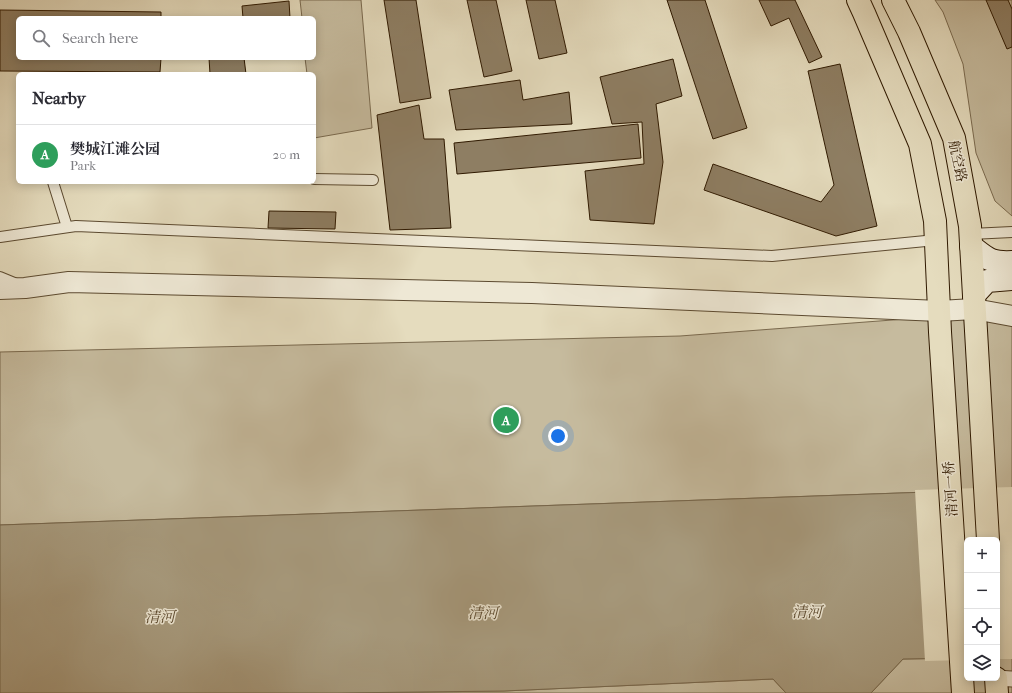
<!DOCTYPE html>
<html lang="en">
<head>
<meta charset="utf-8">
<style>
	body { margin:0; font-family:"IM FELL French Canon","Noto Serif SC",serif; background:#f7f7f7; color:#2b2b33 }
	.controls { position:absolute; right:12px; bottom:12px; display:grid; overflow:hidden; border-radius:6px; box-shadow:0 2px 10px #0003 }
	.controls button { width:36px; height:36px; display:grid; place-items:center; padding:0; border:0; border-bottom:1px solid #e1e1e2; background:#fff; color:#2b2b33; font:20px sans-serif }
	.you { position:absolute; left:558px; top:436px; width:14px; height:14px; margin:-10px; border:3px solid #fff; border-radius:50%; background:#1a73e8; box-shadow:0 0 0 6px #1a73e833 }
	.badge { display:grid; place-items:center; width:26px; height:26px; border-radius:50%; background:#8f2418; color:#fff; font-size:13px; font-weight:700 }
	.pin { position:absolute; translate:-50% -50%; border:2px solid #fff; box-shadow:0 1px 4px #0006 }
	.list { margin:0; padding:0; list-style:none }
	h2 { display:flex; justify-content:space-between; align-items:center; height:52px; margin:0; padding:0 16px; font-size:17px }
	h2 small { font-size:13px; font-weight:400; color:#7c7c81 }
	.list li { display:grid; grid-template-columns:26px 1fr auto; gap:12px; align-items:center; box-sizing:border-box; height:60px; padding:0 16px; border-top:1px solid #e1e1e2 }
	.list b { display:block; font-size:15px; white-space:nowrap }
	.list p { margin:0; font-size:13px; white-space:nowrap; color:#7c7c81 }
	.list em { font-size:13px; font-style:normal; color:#7c7c81 }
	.icon { flex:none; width:22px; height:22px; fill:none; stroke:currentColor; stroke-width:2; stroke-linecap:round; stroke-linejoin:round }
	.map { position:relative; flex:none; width:1012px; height:693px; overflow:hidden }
	.search { position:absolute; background:#fff; box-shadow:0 2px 10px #0003; left:16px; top:16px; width:300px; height:44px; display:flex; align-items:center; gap:10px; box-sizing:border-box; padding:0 14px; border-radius:6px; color:#7c7c81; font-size:15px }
	.panel { position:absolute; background:#fff; box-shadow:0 2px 10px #0003; left:16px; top:72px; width:300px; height:112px; border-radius:6px }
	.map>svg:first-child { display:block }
</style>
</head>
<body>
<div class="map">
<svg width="1012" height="693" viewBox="0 0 1012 693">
	<rect width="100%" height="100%" fill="#e5dcbe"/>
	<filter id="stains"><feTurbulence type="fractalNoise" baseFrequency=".005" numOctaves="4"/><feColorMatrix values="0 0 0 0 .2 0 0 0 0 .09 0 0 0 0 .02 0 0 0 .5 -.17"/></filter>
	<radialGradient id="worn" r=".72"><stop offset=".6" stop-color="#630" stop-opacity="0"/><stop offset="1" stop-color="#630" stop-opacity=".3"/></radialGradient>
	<path fill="#c6bb9e" stroke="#7a6a4f" d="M 300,0 L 361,0 L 372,128 L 314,138 L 314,74 L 307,74 L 305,58 L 314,58 L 314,18 L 302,18 Z
		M 935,0 L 1012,0 L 1012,216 L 995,201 L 976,153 L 963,64 L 943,12 Z
		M 1012,311 L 1012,489 L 0,525 L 0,352 L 680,336 Z
		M 997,657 L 1012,657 L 1012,693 L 871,693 L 903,659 L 967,658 L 967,678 L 997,678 Z
		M 773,679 L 786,693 L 337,693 L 504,691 Z"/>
	<path fill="#a79a7d" stroke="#77664b" d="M 1012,489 L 997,540 L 967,540 L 967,658 L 903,659 L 871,693 L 786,693 L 773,679 L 504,691 L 337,693 L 0,693 L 0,525 Z"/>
	<path fill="#e5dcbe" d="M 1012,487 L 1012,659 L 997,659 L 997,540 L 967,540 L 967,660 L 925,661 L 915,490 Z"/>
	<path fill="#8e7e63" stroke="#2f1900" d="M 384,0 L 416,0 L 431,98 L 400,103 Z
		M 467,0 L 496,0 L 512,71 L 484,77 Z
		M 526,0 L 555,0 L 567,53 L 539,59 Z
		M 667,0 L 705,0 L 747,128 L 713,139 Z
		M 759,0 L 795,0 L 822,57 L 809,63 L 789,18 L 771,26 Z
		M 986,0 L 1008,0 L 1012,9 L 1012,47 L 1007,49 Z
		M 289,1 L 290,18 L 243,18 L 242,6 Z
		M 0,10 L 161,12 L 161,18 L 18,18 L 18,58 L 161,58 L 160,72 L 0,71 Z
		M 209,58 L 244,58 L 246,74 L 210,74 Z
		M 673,59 L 682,96 L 656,104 L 663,162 L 654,224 L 590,220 L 585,171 L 644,164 L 642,122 L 612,124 L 600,77 Z
		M 840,64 L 877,226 L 836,236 L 704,190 L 713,164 L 821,202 L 834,185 L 808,71 Z
		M 520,80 L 523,100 L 569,92 L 572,124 L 456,130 L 449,90 Z
		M 419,105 L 424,139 L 444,139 L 451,228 L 390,230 L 377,115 Z
		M 638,124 L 641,158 L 457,174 L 454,143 Z
		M 269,211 L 336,212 L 335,229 L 268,228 Z"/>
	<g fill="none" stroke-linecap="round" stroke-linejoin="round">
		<defs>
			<path id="service" d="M 314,179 L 373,180
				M 53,182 L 67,227
				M 971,234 L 1012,232
				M 0,237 L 76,226 L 772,256 L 936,240
				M 0,277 L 17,284"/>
			<path id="pedestrian" d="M 996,678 L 1012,679"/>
			<path id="minor" d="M 0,289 L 25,288 L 69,282 L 532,293 L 939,311 L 974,309 L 1012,316"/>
			<path id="secondary" d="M 971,246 C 988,259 990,263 1012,262
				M 974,295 L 987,281 L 1012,279"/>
			<path id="primary" d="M 858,0 L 864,13 L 920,144 L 935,221 L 940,332 L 963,693
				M 893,0 L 909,32 L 954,138 L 970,226 L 988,540
				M 996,678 L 997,693"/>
		</defs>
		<use href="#service" stroke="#5c4a30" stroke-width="12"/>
		<use href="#pedestrian" stroke="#5c4a30" stroke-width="17"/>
		<use href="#minor" stroke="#5c4a30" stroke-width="22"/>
		<use href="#secondary" stroke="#2f1900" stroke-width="24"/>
		<use href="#primary" stroke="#2f1900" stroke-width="24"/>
		<use href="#service" stroke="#eee8d5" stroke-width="10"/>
		<use href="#pedestrian" stroke="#eee8d5" stroke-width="15"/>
		<use href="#minor" stroke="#eee8d5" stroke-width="20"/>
		<use href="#secondary" stroke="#eee8d5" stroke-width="22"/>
		<use href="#primary" stroke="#e5dcbe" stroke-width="22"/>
	</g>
	<g text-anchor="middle" stroke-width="3" stroke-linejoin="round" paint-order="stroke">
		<g font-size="14" fill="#2f1900" stroke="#eee8d5">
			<text transform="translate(958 161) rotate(78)" y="5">航空路</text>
			<text transform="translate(950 489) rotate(-94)" y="5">清河一桥</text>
		</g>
		<g font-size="15" font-style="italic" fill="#5f4d32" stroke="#eee8d5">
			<text x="807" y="617">清河</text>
			<text x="483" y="618">清河</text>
			<text transform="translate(160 617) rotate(-1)" y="5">清河</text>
		</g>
	</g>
	<rect width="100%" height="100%" filter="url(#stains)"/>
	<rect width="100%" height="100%" fill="url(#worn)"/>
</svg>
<div class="controls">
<button>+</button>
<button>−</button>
<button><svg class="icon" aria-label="locate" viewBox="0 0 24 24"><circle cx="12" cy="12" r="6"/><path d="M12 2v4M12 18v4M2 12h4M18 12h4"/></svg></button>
<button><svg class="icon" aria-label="layers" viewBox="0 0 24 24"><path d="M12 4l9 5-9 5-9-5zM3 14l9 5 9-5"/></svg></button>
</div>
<div class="you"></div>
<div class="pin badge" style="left:506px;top:420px;background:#2e9e5b">A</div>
<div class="search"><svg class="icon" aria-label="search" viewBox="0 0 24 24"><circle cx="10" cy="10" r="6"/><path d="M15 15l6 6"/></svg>Search here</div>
<section class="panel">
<h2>Nearby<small></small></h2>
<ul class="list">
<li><span class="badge" style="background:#2e9e5b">A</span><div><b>樊城江滩公园</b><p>Park</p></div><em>20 m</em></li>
</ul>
</section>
</div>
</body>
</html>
